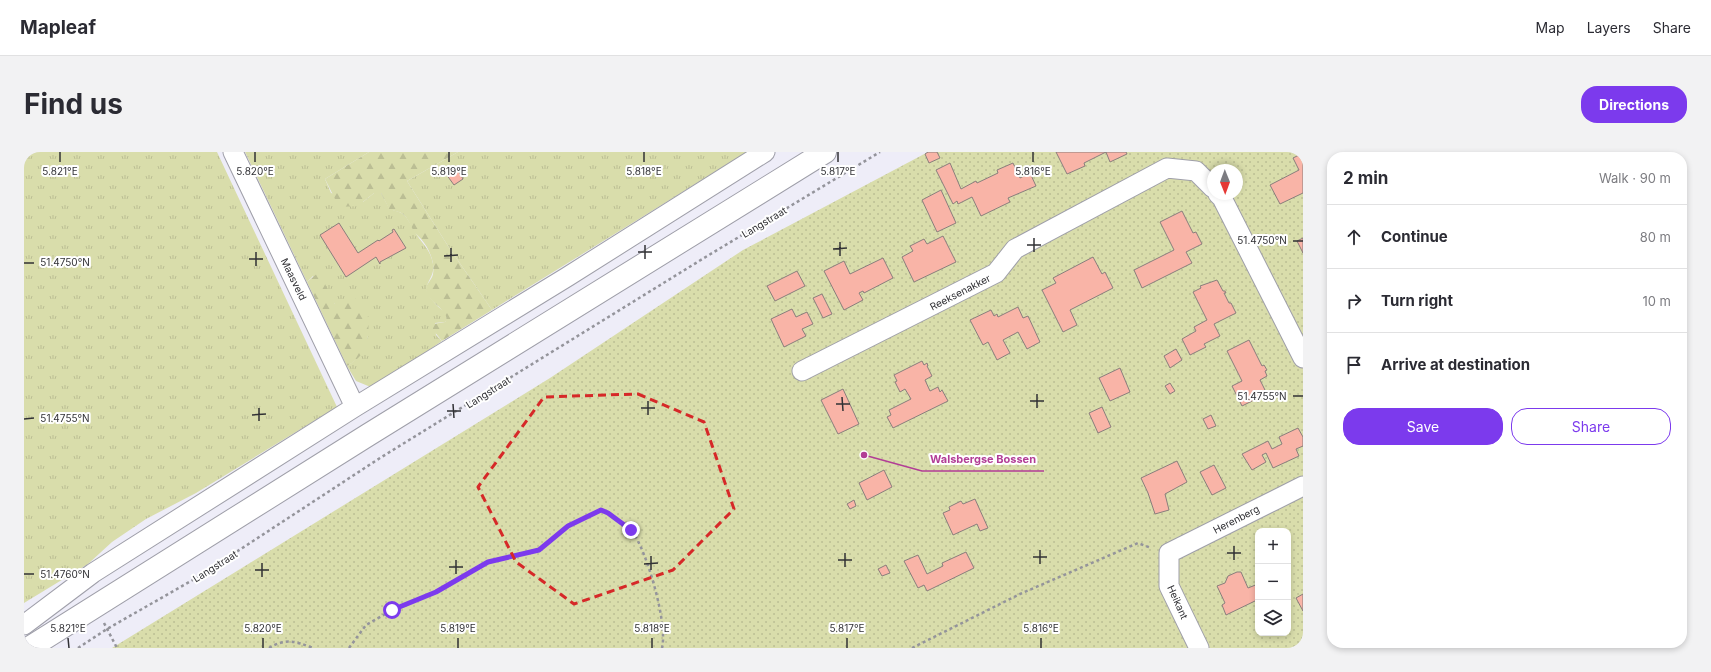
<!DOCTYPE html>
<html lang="en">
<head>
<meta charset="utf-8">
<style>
	body { margin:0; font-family:Inter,sans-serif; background:#f2f2f3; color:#2b2b33 }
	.controls { position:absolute; right:12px; bottom:12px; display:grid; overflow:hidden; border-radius:8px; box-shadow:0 2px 6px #0003 }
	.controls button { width:36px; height:36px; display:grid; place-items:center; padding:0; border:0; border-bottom:1px solid #e1e1e2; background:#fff; color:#2b2b33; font:20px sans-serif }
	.compass { position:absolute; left:1183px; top:12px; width:36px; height:36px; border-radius:50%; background:#fff; box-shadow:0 2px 6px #0003; rotate:179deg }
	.stop { position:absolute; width:12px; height:12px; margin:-9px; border:3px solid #7c3aed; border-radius:50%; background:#fff }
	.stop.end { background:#7c3aed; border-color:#fff; box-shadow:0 1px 4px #0008 }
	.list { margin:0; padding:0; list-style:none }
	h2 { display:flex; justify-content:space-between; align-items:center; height:52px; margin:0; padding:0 16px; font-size:17px }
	h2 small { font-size:13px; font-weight:400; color:#7c7c81 }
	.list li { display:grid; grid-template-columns:26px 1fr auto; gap:12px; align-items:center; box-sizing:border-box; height:64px; padding:0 16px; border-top:1px solid #e1e1e2 }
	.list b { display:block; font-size:15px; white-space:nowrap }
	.list em { font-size:13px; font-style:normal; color:#7c7c81 }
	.actions { display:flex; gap:8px; padding:12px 16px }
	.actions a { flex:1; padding:9px 0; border:1px solid #7c3aed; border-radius:16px; text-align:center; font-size:14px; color:#7c3aed }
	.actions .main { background:#7c3aed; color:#fff }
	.icon { flex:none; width:22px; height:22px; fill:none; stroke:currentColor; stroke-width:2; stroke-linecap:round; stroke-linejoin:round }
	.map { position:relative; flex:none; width:1279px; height:496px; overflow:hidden; border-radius:16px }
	header { display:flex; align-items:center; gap:24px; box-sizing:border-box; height:56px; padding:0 20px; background:#fff; border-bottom:1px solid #e1e1e2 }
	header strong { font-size:19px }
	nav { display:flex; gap:22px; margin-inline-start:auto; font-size:14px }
	.intro { display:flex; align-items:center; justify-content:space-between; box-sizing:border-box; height:96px; padding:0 24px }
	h1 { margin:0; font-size:28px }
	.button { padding:10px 18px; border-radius:16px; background:#7c3aed; color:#fff; font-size:14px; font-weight:700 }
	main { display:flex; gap:24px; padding:0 24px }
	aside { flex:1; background:#fff; border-radius:16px; box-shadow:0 2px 6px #0003 }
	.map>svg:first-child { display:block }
</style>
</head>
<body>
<header>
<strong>Mapleaf</strong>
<nav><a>Map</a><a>Layers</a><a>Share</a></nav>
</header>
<div class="intro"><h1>Find us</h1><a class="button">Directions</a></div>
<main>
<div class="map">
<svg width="1279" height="496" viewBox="0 0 1279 496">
	<defs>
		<pattern id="grass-tufts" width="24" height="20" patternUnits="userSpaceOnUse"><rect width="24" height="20" fill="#d9ddab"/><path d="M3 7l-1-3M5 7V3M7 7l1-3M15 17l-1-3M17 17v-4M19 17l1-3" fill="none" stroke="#bbbe94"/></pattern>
		<pattern id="forest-firs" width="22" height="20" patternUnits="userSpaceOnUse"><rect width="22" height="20" fill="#d9ddab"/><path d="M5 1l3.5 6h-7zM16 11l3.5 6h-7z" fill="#bbbe94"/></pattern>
		<pattern id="park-dots" width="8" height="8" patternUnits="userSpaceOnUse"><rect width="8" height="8" fill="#d9ddab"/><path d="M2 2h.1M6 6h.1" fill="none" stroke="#bbbe94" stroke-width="1.8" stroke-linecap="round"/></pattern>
	</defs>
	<rect width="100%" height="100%" fill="#eeedf8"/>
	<path fill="url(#grass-tufts)" d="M 0,0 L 193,0 L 313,255 L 172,341 L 122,367 L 88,390 L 64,412 L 0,451 Z
		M 221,0 L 345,0 L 301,27 L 307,41 L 339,50 L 350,41 L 357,41 L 365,56 C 369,59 375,59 379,62 C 384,66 388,75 391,80 C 398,92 406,96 409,112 C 412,128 394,133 408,148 C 412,153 416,157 422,160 L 423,168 L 421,170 L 411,171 L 412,183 L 418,189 L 349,236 L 332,229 L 323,214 C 336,206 340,198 344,184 L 311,152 L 289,124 L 283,130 Z
		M 434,0 L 723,0 L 468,158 L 424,94 L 383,29 Z"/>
	<path fill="url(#forest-firs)" d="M 345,0 L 434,0 L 383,29 L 424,94 L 468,158 L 418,189 L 409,178 L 409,172 L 421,170 C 428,161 407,151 403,142 C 399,133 408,129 409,122 C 411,110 405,96 397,87 C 395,85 393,83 391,81 C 387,75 384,66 379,62 C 375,59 369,59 365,57 L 357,41 L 350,41 L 334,54 L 315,55 L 301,27 Z
		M 295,120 L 311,152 L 328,143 C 331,147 337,150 340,154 C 347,162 345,190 340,199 C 335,206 330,210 323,214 L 283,130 Z"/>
	<path fill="url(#park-dots)" fill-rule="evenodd" d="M 904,0 L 1279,0 L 1279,496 L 88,496 L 526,226 L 719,98 ZM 1189,18 L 1213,18 L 1213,42 L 1189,42 ZM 1234,379 L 1264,379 L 1264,481 L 1234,481 Z"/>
	<path fill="#f9b4a7" stroke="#897e7c" d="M 904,0 L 913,0 L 916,6 L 905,11 L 901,2 Z
		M 1032,0 L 1102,0 L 1103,2 L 1086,10 L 1082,0 L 1060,11 L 1061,14 L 1043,22 Z
		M 1279,1 L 1279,41 L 1256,52 L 1246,33 L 1275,18 L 1269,6 Z
		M 926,11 L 937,37 L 952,29 L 953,31 L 974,21 L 973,18 L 989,11 L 996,26 L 1006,21 L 1012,34 L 984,46 L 986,50 L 957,64 L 948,45 L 934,52 L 933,49 L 929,52 L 912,18 Z
		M 432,15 L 439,27 L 430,33 L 422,22 Z
		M 917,38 L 932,71 L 913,80 L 898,48 Z
		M 1158,59 L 1169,81 L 1172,80 L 1178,92 L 1162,100 L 1168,111 L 1118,136 L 1110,118 L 1150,98 L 1136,70 Z
		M 315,71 L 334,101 L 354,88 L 355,89 L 369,80 L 368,78 L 370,77 L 382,96 L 356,110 L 356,112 L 352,105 L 322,125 L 296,83 Z
		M 919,84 L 932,110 L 890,130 L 878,105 L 889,99 L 886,94 L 900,87 L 903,92 Z
		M 1279,86 L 1279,101 L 1273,89 Z
		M 1069,105 L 1078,122 L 1081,120 L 1089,136 L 1046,158 L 1053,173 L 1039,180 L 1018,138 L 1032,131 L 1029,126 Z
		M 859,106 L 869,126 L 840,141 L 839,139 L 835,141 L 839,148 L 820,158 L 800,119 L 820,109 L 826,122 Z
		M 773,119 L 781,134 L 751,149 L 743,134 Z
		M 1193,128 L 1199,139 L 1201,139 L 1202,141 L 1200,141 L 1205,151 L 1207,151 L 1212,161 L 1190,172 L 1196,184 L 1180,192 L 1182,195 L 1166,203 L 1158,187 L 1172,179 L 1170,175 L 1183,168 L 1169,140 L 1177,136 L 1176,134 Z
		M 798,142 L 808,162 L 799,166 L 789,146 Z
		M 994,155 L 999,166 L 1004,164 L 1016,190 L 1003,197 L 994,180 L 979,188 L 986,201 L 973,208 L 964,190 L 959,193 L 946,168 L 967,158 L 970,164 L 973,162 L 974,165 Z
		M 768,157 L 772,165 L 783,160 L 789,172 L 778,177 L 782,184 L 760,195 L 747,167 Z
		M 1225,188 L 1238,214 L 1240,213 L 1243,218 L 1241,219 L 1243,224 L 1236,228 L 1241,238 L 1238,239 L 1240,243 L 1218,254 L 1208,234 L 1218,229 L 1203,199 Z
		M 1152,197 L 1158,208 L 1146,216 L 1140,204 Z
		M 898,209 L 900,213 L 903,211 L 904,214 L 903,214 L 908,224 L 901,228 L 906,239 L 914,235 L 916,240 L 918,238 L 924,249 L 869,276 L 863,265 L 867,263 L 865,258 L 887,247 L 881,237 L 876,240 L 871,230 L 873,229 L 870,223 Z
		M 1096,216 L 1106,240 L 1086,249 L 1075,226 Z
		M 1146,231 L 1151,239 L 1146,242 L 1141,234 Z
		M 819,237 L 835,272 L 814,282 L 797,248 Z
		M 1078,255 L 1087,275 L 1074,281 L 1065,261 Z
		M 1187,263 L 1192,274 L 1184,277 L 1179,267 Z
		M 1274,276 L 1279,285 L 1279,294 L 1272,297 L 1275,304 L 1249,316 L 1242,301 L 1238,303 L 1242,310 L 1228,318 L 1218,302 L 1244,289 L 1248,297 L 1258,292 L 1255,285 Z
		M 1153,309 L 1163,330 L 1141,342 L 1145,358 L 1131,362 L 1124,341 L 1117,326 Z
		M 1190,313 L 1202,336 L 1188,343 L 1176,320 Z
		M 860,318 L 868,335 L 843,348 L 835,331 Z
		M 951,347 L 964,376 L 956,379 L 953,372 L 929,383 L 919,361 L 926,358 L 925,355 L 937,349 L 939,352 Z
		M 830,348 L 832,354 L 826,357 L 823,352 Z
		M 942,400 L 950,416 L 903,439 L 900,433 L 894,436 L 880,409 L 894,403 L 903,422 L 919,414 L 918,411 Z
		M 862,413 L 866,421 L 858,424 L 854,417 Z
		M 1213,420 L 1217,420 L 1224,436 L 1234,432 L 1234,449 L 1233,448 L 1202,463 L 1198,453 L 1201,451 L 1193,434 L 1201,431 L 1204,424 Z
		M 1279,442 L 1279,459 L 1272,446 Z"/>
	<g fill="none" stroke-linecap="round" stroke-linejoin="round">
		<defs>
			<path id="minor" d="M 209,0 L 331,255
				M 1194,42 L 1198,46 L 1279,206
				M 778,219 L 972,121 L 991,97 L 1143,16 L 1172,19 L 1189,36
				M 0,473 L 69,421 L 331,255 L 543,125 L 741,0
				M 1175,496 L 1145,434 L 1145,401 L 1279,334"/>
			<path id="major" d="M 5,496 L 344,283 L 801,0"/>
		</defs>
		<use href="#minor" stroke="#9f9fa9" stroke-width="21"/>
		<use href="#major" stroke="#9f9fa9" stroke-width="24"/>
		<path stroke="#94949b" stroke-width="2.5" stroke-dasharray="3 3" stroke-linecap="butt" d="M 80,471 L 93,496
			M 54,496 L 83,477 L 174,425 L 356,306 L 680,106 L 856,0
			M 245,496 C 262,486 271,489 289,496
			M 325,496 L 342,473 L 368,458 L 412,440 L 464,410 L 515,397 L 544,374 L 577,358 C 585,362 602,372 608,379 C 623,399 644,472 638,496
			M 888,496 L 996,442 L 1114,391 L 1127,396"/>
		<use href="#minor" stroke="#fff" stroke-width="19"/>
		<use href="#major" stroke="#fff" stroke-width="22"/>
	</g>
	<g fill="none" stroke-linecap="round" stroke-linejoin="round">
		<path stroke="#7c3aed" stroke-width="5" d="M 368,458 L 412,440 L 464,410 L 515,398 L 544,374 L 577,358 L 584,361 L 607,378"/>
	</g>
	<path fill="none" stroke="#d62828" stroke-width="3" stroke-dasharray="8 5" stroke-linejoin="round" d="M 614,242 L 680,270 L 710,357 L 649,418 L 550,452 L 492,410 L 454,335 L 520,245 Z"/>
	<path fill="none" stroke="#313135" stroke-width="1.5" d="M 36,0 L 36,10M 231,0 L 231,10M 425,0 L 425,10M 620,0 L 620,10M 814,0 L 814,10M 1009,0 L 1009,10M 1010,86 L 1010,100M 1269,89 L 1279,89M 816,90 L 816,104M 621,93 L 621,107M 1003,93 L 1017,93M 427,96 L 427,110M 809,97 L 823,96M 232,100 L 232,114M 614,100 L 628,100M 420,104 L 434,103M 225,107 L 239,107M 0,111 L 10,111M 1013,242 L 1013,256M 1269,244 L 1279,244M 818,245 L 819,259M 624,249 L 624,263M 1006,249 L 1020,249M 429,252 L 430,266M 812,252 L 826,252M 235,256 L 235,269M 617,256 L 631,256M 423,259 L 437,259M 228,263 L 242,262M 0,267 L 10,266M 1210,394 L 1210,408M 1016,398 L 1016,412M 821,401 L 821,415M 1203,401 L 1217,401M 627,404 L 627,418M 1009,405 L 1023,405M 432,408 L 432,422M 814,408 L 828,408M 238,411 L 238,425M 620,412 L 634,411M 425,415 L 439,415M 231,418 L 245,418M 0,422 L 10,422M 44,486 L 45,496M 239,486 L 239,496M 434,486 L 434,496M 628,486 L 628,496M 823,486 L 823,496M 1017,486 L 1017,496"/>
	<g text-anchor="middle" stroke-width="4" stroke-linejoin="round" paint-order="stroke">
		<g font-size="10" fill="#313135" stroke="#fff">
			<text transform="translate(740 70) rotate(-31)" y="4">Langstraat</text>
			<text transform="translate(270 127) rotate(64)" y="4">Maasveld</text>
			<text transform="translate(936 140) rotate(-27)" y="4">Reeksenakker</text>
			<text transform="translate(464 240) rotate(-32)" y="4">Langstraat</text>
			<text transform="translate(1212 367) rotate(-27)" y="4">Herenberg</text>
			<text transform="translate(191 414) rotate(-32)" y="4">Langstraat</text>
			<text transform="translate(1154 450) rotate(66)" y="4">Heikant</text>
		</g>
	</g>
	<g font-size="10" text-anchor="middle" fill="#313135" stroke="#fff" stroke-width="4" stroke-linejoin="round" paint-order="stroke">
		<text x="36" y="23">5.821°E</text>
		<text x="231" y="23">5.820°E</text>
		<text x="425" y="23">5.819°E</text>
		<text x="620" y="23">5.818°E</text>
		<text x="814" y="23">5.817°E</text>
		<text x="1009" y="23">5.816°E</text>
		<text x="1238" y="92">51.4750°N</text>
		<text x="41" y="114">51.4750°N</text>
		<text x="1238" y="248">51.4755°N</text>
		<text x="41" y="270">51.4755°N</text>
		<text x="41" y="426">51.4760°N</text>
		<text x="44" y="480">5.821°E</text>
		<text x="239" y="480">5.820°E</text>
		<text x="434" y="480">5.819°E</text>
		<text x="628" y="480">5.818°E</text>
		<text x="823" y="480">5.817°E</text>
		<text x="1017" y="480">5.816°E</text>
	</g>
	<path fill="none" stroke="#b23d96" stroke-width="1.5" d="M840 303L898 319H1020"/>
	<circle fill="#b23d96" stroke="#fff" stroke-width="1.5" cx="840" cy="303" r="4"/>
	<g font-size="11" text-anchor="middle" font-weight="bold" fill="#b23d96" stroke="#fff" stroke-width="4" stroke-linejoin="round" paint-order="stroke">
		<text x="959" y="311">Walsbergse Bossen</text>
	</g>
</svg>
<div class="controls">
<button>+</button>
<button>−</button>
<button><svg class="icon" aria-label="layers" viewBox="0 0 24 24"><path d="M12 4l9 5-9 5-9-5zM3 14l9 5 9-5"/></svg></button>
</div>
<svg class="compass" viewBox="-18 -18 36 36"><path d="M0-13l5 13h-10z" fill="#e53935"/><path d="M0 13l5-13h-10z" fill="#7c7c81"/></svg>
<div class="stop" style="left:368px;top:458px"></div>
<div class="stop end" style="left:607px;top:378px"></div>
</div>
<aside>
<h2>2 min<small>Walk · 90 m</small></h2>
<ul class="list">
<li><svg class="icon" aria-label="ahead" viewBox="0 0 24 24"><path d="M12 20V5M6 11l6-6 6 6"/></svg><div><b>Continue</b></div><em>80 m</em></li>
<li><svg class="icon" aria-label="right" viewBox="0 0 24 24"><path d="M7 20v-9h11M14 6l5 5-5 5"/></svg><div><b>Turn right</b></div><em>10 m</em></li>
<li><svg class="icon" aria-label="arrive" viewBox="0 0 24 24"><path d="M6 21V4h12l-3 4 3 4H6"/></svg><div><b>Arrive at destination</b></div></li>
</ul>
<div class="actions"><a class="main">Save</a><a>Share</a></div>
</aside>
</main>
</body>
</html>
